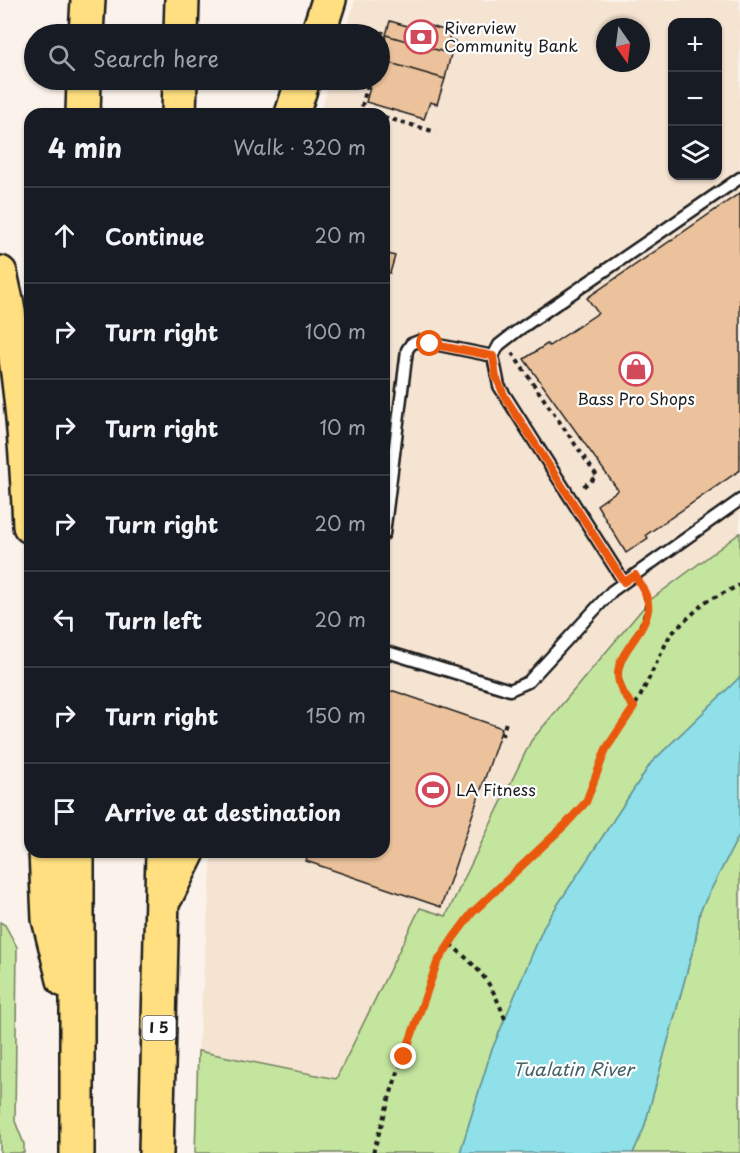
<!DOCTYPE html>
<html lang="en">
<head>
<meta charset="utf-8">
<style>
	body { margin:0; font-family:"Playpen Sans",sans-serif; background:#20242c; color:#f1f3f6 }
	.controls { position:absolute; right:18px; top:18px; display:grid; overflow:hidden; border-radius:12px; box-shadow:0 2px 4px #0004 }
	.controls button { width:54px; height:54px; display:grid; place-items:center; padding:0; border:0; border-bottom:2px solid #363941; background:#171b24; color:#f1f3f6; font:30px sans-serif }
	.compass { position:absolute; left:596px; top:18px; width:54px; height:54px; border-radius:50%; background:#171b24; box-shadow:0 2px 4px #0004; rotate:166deg }
	.stop { position:absolute; width:18px; height:18px; margin:-14px; border:4px solid #ea580c; border-radius:50%; background:#fff }
	.stop.end { background:#ea580c; border-color:#fff; box-shadow:0 2px 6px #0008 }
	.list { margin:0; padding:0; list-style:none }
	h2 { display:flex; justify-content:space-between; align-items:center; height:78px; margin:0; padding:0 24px; font-size:26px }
	h2 small { font-size:20px; font-weight:400; color:#9ea1a6 }
	.list li { display:grid; grid-template-columns:39px 1fr auto; gap:18px; align-items:center; box-sizing:border-box; height:96px; padding:0 24px; border-top:2px solid #363941 }
	.list b { display:block; font-size:22px; white-space:nowrap }
	.list em { font-size:20px; font-style:normal; color:#9ea1a6 }
	.icon { flex:none; width:33px; height:33px; fill:none; stroke:currentColor; stroke-width:2; stroke-linecap:round; stroke-linejoin:round }
	.map { position:relative; flex:none; width:740px; height:1153px; overflow:hidden }
	.search { position:absolute; background:#171b24; box-shadow:0 2px 4px #0004; left:24px; top:24px; width:366px; height:66px; display:flex; align-items:center; gap:15px; box-sizing:border-box; padding:0 21px; border-radius:33px; color:#9ea1a6; font-size:22px }
	.panel { position:absolute; background:#171b24; box-shadow:0 2px 4px #0004; left:24px; top:108px; width:366px; height:750px; border-radius:18px }
	.map>svg:first-child { display:block }
</style>
</head>
<body>
<div class="map">
<svg width="740" height="1153" viewBox="0 0 740 1153">
	<rect width="100%" height="100%" fill="#fbf3eb"/>
	<filter id="ink" filterUnits="userSpaceOnUse"><feTurbulence type="fractalNoise" baseFrequency=".0167" numOctaves="2"/><feDisplacementMap in="SourceGraphic" scale="12" xChannelSelector="R" yChannelSelector="G"/><feConvolveMatrix kernelMatrix="1 2 1 2 8 2 1 2 1" color-interpolation-filters="sRGB"/></filter>
	<g filter="url(#ink)">
		<path fill="#f6e4d3" fill-rule="evenodd" d="M 355,0 L 740,0 L 740,533 L 649,601 L 531,741 L 446,916 L 420,908 L 336,1079 L 198,1051 L 212,852 L 384,852 L 384,114 L 320,114 L 330,80 L 380,80 L 380,34 L 344,34 ZM 672,22 L 718,22 L 718,176 L 672,176 ZM 605,27 L 641,27 L 641,63 L 605,63 Z"/>
		<path fill="#c4e59e" stroke="#70805d" stroke-width="1.5" d="M 740,533 L 740,677 L 651,763 L 545,924 L 491,1052 L 460,1153 L 195,1153 L 198,1051 L 336,1079 L 420,908 L 446,916 L 531,741 L 649,601 Z
			M 740,833 L 740,1153 L 633,1153 L 644,1128 L 695,942 L 700,911 Z
			M 0,922 L 5,925 L 17,947 L 15,1121 L 24,1144 L 24,1153 L 0,1153 Z"/>
		<path fill="#8fe0e9" stroke="#619297" stroke-width="1.5" d="M 740,677 L 740,833 L 700,911 L 695,942 L 644,1128 L 633,1153 L 460,1153 L 491,1052 L 545,924 L 651,763 Z"/>
		<path fill="#ebc29b" stroke="#1c1c1c" stroke-width="1.5" d="M 390,21 L 414,28 L 416,22 L 451,32 L 449,39 L 455,41 L 451,54 L 386,35 Z
			M 386,35 L 451,54 L 445,79 L 380,60 Z
			M 380,60 L 445,79 L 437,104 L 430,102 L 424,119 L 366,102 L 372,80 L 380,80 Z
			M 740,193 L 740,470 L 646,535 L 648,538 L 626,553 L 597,505 L 618,490 L 524,359 L 547,344 L 549,346 L 598,313 L 587,298 Z
			M 384,235 L 389,237 L 385,253 L 395,256 L 390,273 L 384,271 Z
			M 394,691 L 502,728 L 441,907 L 306,861 L 309,852 L 384,852 L 384,692 Z"/>
		<g fill="none" stroke-linecap="round" stroke-linejoin="round">
			<defs>
				<path id="lane" d="M 493,356 L 499,345 L 517,331 L 740,178
					M 384,534 L 407,350 L 411,344 L 419,341 L 493,356 L 499,386 L 624,582
					M 384,651 L 510,690 L 528,682 L 612,591 L 740,500"/>
				<path id="highway" d="M 86,34 L 88,0
					M 181,34 L 182,0
					M 318,34 L 329,0
					M 83,114 L 84,80
					M 179,114 L 180,80
					M 292,114 L 303,80
					M 0,273 C 20,357 26,440 30,526
					M 46,852 L 49,919 L 64,980
					M 166,896 L 188,852
					M 77,1153 L 77,852
					M 156,1153 L 163,852"/>
			</defs>
			<use href="#lane" stroke="#1c1c1c" stroke-width="15"/>
			<use href="#highway" stroke="#1c1c1c" stroke-width="38"/>
			<path stroke="#1c1c1c" stroke-width="4" stroke-dasharray="4.5 4.5" stroke-linecap="butt" d="M 380,42 L 383,31
				M 362,114 L 360,113 L 369,80
				M 384,117 L 436,132
				M 512,353 L 597,476 L 580,489
				M 634,707 C 588,658 666,631 641,586
				M 502,736 L 506,722
				M 450,944 C 480,969 491,981 505,1019
				M 373,1153 L 393,1086 L 437,963 L 472,913 L 565,825 L 586,803 L 606,749 L 639,699 L 670,635 L 705,602 L 740,585"/>
			<use href="#lane" stroke="#fff" stroke-width="10"/>
			<use href="#highway" stroke="#ffdf80" stroke-width="33"/>
		</g>
	</g>
	<g fill="none" stroke-linecap="round" stroke-linejoin="round" filter="url(#ink)">
		<path stroke="#ea580c" stroke-width="8" d="M 404,1057 L 437,963 L 454,937 L 472,913 L 565,825 L 586,802 L 606,749 L 634,707 C 593,663 643,645 648,610 C 650,597 641,586 635,575 L 624,582 L 505,397 L 496,377 L 493,356 L 430,344"/>
	</g>
	<defs>
		<symbol id="bank-ring" viewBox="-11 -11 22 22"><circle r="9.5" fill="#fff" stroke="#d1495b" stroke-width="1.5"/><path d="M-6-4H6V4H-6ZM0-2.3a2.3 2.3 0 1 0 0 4.6a2.3 2.3 0 1 0 0-4.6Z" fill="#d1495b"/></symbol>
		<symbol id="shop-ring" viewBox="-11 -11 22 22"><circle r="9.5" fill="#fff" stroke="#d1495b" stroke-width="1.5"/><path d="M-5-2.5h2.3a2.7 3.5 0 0 1 5.4 0H5L5.5 6h-11ZM-1.5-2.5h3a1.5 2.3 0 0 0-3 0Z" fill="#d1495b"/></symbol>
		<symbol id="stadium-ring" viewBox="-11 -11 22 22"><circle r="9.5" fill="#fff" stroke="#d1495b" stroke-width="1.5"/><path d="M0-5a6.5 5 0 1 0 0 10a6.5 5 0 1 0 0-10ZM-3.5-1.8h7v3.6h-7Z" fill="#d1495b"/></symbol>
	</defs>
	<g fill-rule="evenodd">
		<use href="#bank-ring" x="402" y="18" width="38" height="38"/>
		<use href="#shop-ring" x="617" y="350" width="38" height="38"/>
		<use href="#stadium-ring" x="414" y="771" width="38" height="38"/>
	</g>
	<g text-anchor="middle" stroke-width="4.5" stroke-linejoin="round" paint-order="stroke">
		<rect fill="#fff" stroke="#606060" stroke-width="1.5" x="142.5" y="1016" width="33" height="24" rx="4.5"/>
		<g font-size="15" font-weight="bold" fill="#1c1c1c">
			<text x="159" y="1033">I 5</text>
		</g>
		<g font-size="16" fill="#1c1c1c" stroke="#fff" text-anchor="start">
			<text x="444" y="34">Riverview<tspan x="444" dy="18">Community Bank</tspan></text>
			<text x="636" y="405" text-anchor="middle">Bass Pro Shops</text>
			<text x="456" y="796">LA Fitness</text>
		</g>
		<g font-size="18" font-style="italic" fill="#446164" stroke="#fff">
			<text x="573" y="1076">Tualatin River</text>
		</g>
	</g>
</svg>
<div class="controls">
<button>+</button>
<button>−</button>
<button><svg class="icon" aria-label="layers" viewBox="0 0 24 24"><path d="M12 4l9 5-9 5-9-5zM3 14l9 5 9-5"/></svg></button>
</div>
<svg class="compass" viewBox="-18 -18 36 36"><path d="M0-13l5 13h-10z" fill="#e53935"/><path d="M0 13l5-13h-10z" fill="#9ea1a6"/></svg>
<div class="stop" style="left:430px;top:344px"></div>
<div class="stop end" style="left:404px;top:1057px"></div>
<div class="search"><svg class="icon" aria-label="search" viewBox="0 0 24 24"><circle cx="10" cy="10" r="6"/><path d="M15 15l6 6"/></svg>Search here</div>
<section class="panel">
<h2>4 min<small>Walk · 320 m</small></h2>
<ul class="list">
<li><svg class="icon" aria-label="ahead" viewBox="0 0 24 24"><path d="M12 20V5M6 11l6-6 6 6"/></svg><div><b>Continue</b></div><em>20 m</em></li>
<li><svg class="icon" aria-label="right" viewBox="0 0 24 24"><path d="M7 20v-9h11M14 6l5 5-5 5"/></svg><div><b>Turn right</b></div><em>100 m</em></li>
<li><svg class="icon" aria-label="right" viewBox="0 0 24 24"><path d="M7 20v-9h11M14 6l5 5-5 5"/></svg><div><b>Turn right</b></div><em>10 m</em></li>
<li><svg class="icon" aria-label="right" viewBox="0 0 24 24"><path d="M7 20v-9h11M14 6l5 5-5 5"/></svg><div><b>Turn right</b></div><em>20 m</em></li>
<li><svg class="icon" aria-label="left" viewBox="0 0 24 24"><path d="M17 20v-9H6M10 6l-5 5 5 5"/></svg><div><b>Turn left</b></div><em>20 m</em></li>
<li><svg class="icon" aria-label="right" viewBox="0 0 24 24"><path d="M7 20v-9h11M14 6l5 5-5 5"/></svg><div><b>Turn right</b></div><em>150 m</em></li>
<li><svg class="icon" aria-label="arrive" viewBox="0 0 24 24"><path d="M6 21V4h12l-3 4 3 4H6"/></svg><div><b>Arrive at destination</b></div></li>
</ul>
</section>
</div>
</body>
</html>
